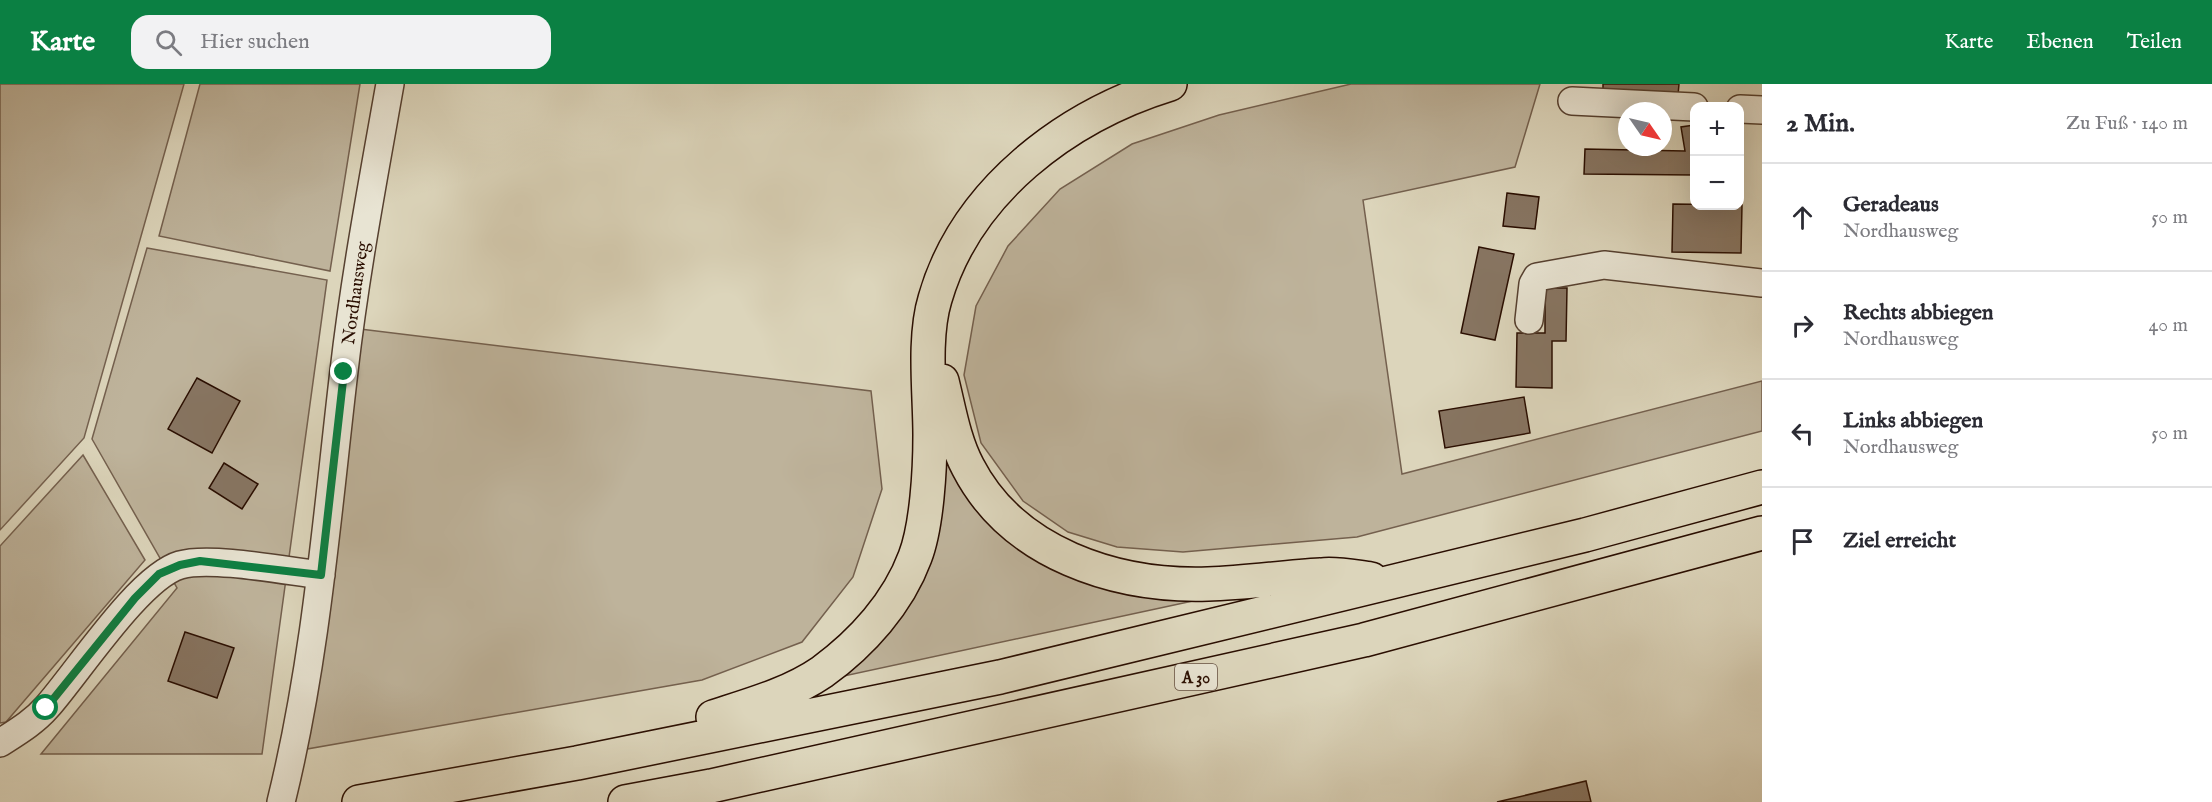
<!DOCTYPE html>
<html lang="de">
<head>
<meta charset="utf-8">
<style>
	body { margin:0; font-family:"IM FELL English",serif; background:#f2f2f3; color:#2b2b33 }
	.controls { position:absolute; right:18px; top:18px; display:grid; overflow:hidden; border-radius:12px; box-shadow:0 6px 24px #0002 }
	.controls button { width:54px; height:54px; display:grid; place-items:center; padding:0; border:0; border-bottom:2px solid #e1e1e2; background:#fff; color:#2b2b33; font:30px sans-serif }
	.compass { position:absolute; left:1618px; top:18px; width:54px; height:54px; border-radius:50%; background:#fff; box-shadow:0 6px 24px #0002; rotate:124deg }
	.stop { position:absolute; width:18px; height:18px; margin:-14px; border:4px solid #0b8043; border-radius:50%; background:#fff }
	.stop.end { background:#0b8043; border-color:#fff; box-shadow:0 2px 6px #0008 }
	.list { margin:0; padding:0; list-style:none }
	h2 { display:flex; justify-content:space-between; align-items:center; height:78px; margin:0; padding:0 24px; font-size:26px }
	h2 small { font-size:20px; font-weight:400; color:#7c7c81 }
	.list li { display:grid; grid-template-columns:39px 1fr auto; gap:18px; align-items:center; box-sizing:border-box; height:108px; padding:0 24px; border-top:2px solid #e1e1e2 }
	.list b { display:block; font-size:22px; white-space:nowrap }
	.list p { margin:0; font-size:20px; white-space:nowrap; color:#7c7c81 }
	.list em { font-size:20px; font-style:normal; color:#7c7c81 }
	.icon { flex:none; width:33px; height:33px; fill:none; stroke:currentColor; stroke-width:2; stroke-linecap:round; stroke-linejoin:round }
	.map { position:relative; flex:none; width:1762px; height:718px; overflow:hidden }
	header { display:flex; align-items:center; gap:36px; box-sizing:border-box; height:84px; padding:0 30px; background:#0b8043; color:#fff }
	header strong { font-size:28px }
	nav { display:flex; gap:33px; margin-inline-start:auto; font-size:21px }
	.search { width:420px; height:54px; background:#f2f2f3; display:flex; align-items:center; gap:15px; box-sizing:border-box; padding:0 21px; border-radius:18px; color:#7c7c81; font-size:22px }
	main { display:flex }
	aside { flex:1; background:#fff }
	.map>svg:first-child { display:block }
</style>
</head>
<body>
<header>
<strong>Karte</strong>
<div class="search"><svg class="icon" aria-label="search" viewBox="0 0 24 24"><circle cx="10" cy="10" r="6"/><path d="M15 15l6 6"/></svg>Hier suchen</div>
<nav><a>Karte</a><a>Ebenen</a><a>Teilen</a></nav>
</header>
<main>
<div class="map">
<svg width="1762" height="718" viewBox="0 0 1762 718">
	<rect width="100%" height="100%" fill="#dcd5bb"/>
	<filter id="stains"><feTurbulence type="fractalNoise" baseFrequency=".00333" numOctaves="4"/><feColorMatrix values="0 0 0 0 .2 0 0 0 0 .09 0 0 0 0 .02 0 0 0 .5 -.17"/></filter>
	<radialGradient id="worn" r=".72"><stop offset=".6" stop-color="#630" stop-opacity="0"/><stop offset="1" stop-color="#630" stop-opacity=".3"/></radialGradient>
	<path fill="#beb39b" stroke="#74604e" stroke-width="1.5" d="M 0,0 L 184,0 L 84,354 L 0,446 Z
		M 200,0 L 360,0 L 330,187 L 159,152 Z
		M 1351,0 L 1540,0 L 1515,83 L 1363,116 L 1402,390 L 1762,297 L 1762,347 L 1357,453 L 1183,468 L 1117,463 L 1068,448 L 1023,417 L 981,359 L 964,291 L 976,222 L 1008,162 L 1060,105 L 1132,60 L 1219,31 Z
		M 147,164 L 327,196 L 262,670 L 41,670 L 177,504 L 92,355 Z
		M 360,245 L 871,307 L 882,405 L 853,493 L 802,558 L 702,596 L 307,665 Z
		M 943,356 L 979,422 L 1202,515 L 844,592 L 872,565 Z
		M 83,371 L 145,476 L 6,638 L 0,639 L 0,462 Z"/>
	<path fill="#877562" stroke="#2a0e01" stroke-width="1.5" d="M 1603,0 L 1679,0 L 1678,11 L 1603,9 Z
		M 1694,41 L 1694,91 L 1584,90 L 1585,65 L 1685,67 L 1681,43 Z
		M 1507,109 L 1539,113 L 1535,145 L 1503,142 Z
		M 1673,120 L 1742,121 L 1741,169 L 1672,168 Z
		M 1479,163 L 1514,170 L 1495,256 L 1461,249 Z
		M 1545,204 L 1567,204 L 1566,257 L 1552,257 L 1552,304 L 1516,303 L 1517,249 L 1545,249 Z
		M 197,294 L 240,317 L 212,369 L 168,345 Z
		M 1524,313 L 1530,349 L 1445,364 L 1439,327 Z
		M 224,379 L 258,400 L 242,425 L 209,404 Z
		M 185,548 L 234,564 L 217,614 L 168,597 Z
		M 1586,697 L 1591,718 L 1497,718 Z"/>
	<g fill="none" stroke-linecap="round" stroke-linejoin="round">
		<defs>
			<path id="minor" d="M 1572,17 L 1694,23
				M 1740,25 L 1762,26
				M 1529,236 L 1533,200 L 1537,193 L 1604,181 L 1762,199
				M 0,659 C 17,648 34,638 47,623 C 78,588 139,493 180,481 C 210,472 287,487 321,491
				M 281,718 C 316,577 327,431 344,287 C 355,191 373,96 390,0"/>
			<path id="highway" d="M 942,297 C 949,325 954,357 968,383 C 1013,470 1116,503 1208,500 C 1246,499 1283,493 1321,491 C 1337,489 1355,493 1371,495
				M 713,633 C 750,621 790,610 822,588 C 862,559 898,519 915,473 C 927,442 930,385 930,351 C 930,310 923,254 935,215 C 966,107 1066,32 1170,0
				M 359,718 L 577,679 L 1000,593 L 1585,451 L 1762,403
				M 625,718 L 711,702 L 1364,556 L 1762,449"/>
		</defs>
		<use href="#minor" stroke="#564030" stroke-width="30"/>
		<use href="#highway" stroke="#2a0e01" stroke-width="36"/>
		<use href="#minor" stroke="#e8e4d3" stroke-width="27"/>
		<use href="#highway" stroke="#dcd5bb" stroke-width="33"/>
	</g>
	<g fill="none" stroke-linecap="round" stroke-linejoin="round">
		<path stroke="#0b8043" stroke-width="8" d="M 46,624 L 135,514 L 159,490 L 180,481 L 200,477 L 321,491 L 344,288"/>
	</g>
	<g text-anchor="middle" stroke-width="4.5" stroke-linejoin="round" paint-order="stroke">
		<rect fill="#e8e4d3" stroke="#634e40" stroke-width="1.5" x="1175" y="580" width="42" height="26" rx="4.5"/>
		<g font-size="16" font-weight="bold" fill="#2a0e01">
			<text x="1196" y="599">A 30</text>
		</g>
		<g font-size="18" fill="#2a0e01" stroke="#e8e4d3">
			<text transform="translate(355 209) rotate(-82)" y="6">Nordhausweg</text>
		</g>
	</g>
	<rect width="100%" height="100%" filter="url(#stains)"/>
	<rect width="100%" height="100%" fill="url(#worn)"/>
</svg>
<div class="controls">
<button>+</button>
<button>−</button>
</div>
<svg class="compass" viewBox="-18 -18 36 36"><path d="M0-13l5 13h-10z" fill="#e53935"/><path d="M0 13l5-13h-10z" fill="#7c7c81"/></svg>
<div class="stop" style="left:46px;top:624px"></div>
<div class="stop end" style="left:344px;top:288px"></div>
</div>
<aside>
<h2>2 Min.<small>Zu Fuß · 140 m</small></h2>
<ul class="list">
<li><svg class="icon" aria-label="ahead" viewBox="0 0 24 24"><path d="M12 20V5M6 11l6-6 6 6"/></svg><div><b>Geradeaus</b><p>Nordhausweg</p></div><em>50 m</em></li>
<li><svg class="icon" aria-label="right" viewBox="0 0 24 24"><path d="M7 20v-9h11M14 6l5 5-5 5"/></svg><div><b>Rechts abbiegen</b><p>Nordhausweg</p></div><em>40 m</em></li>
<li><svg class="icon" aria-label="left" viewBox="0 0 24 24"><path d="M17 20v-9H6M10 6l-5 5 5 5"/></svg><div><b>Links abbiegen</b><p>Nordhausweg</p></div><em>50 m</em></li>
<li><svg class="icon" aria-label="arrive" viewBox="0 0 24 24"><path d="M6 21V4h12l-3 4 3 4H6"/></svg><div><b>Ziel erreicht</b></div></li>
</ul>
</aside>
</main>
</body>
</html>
